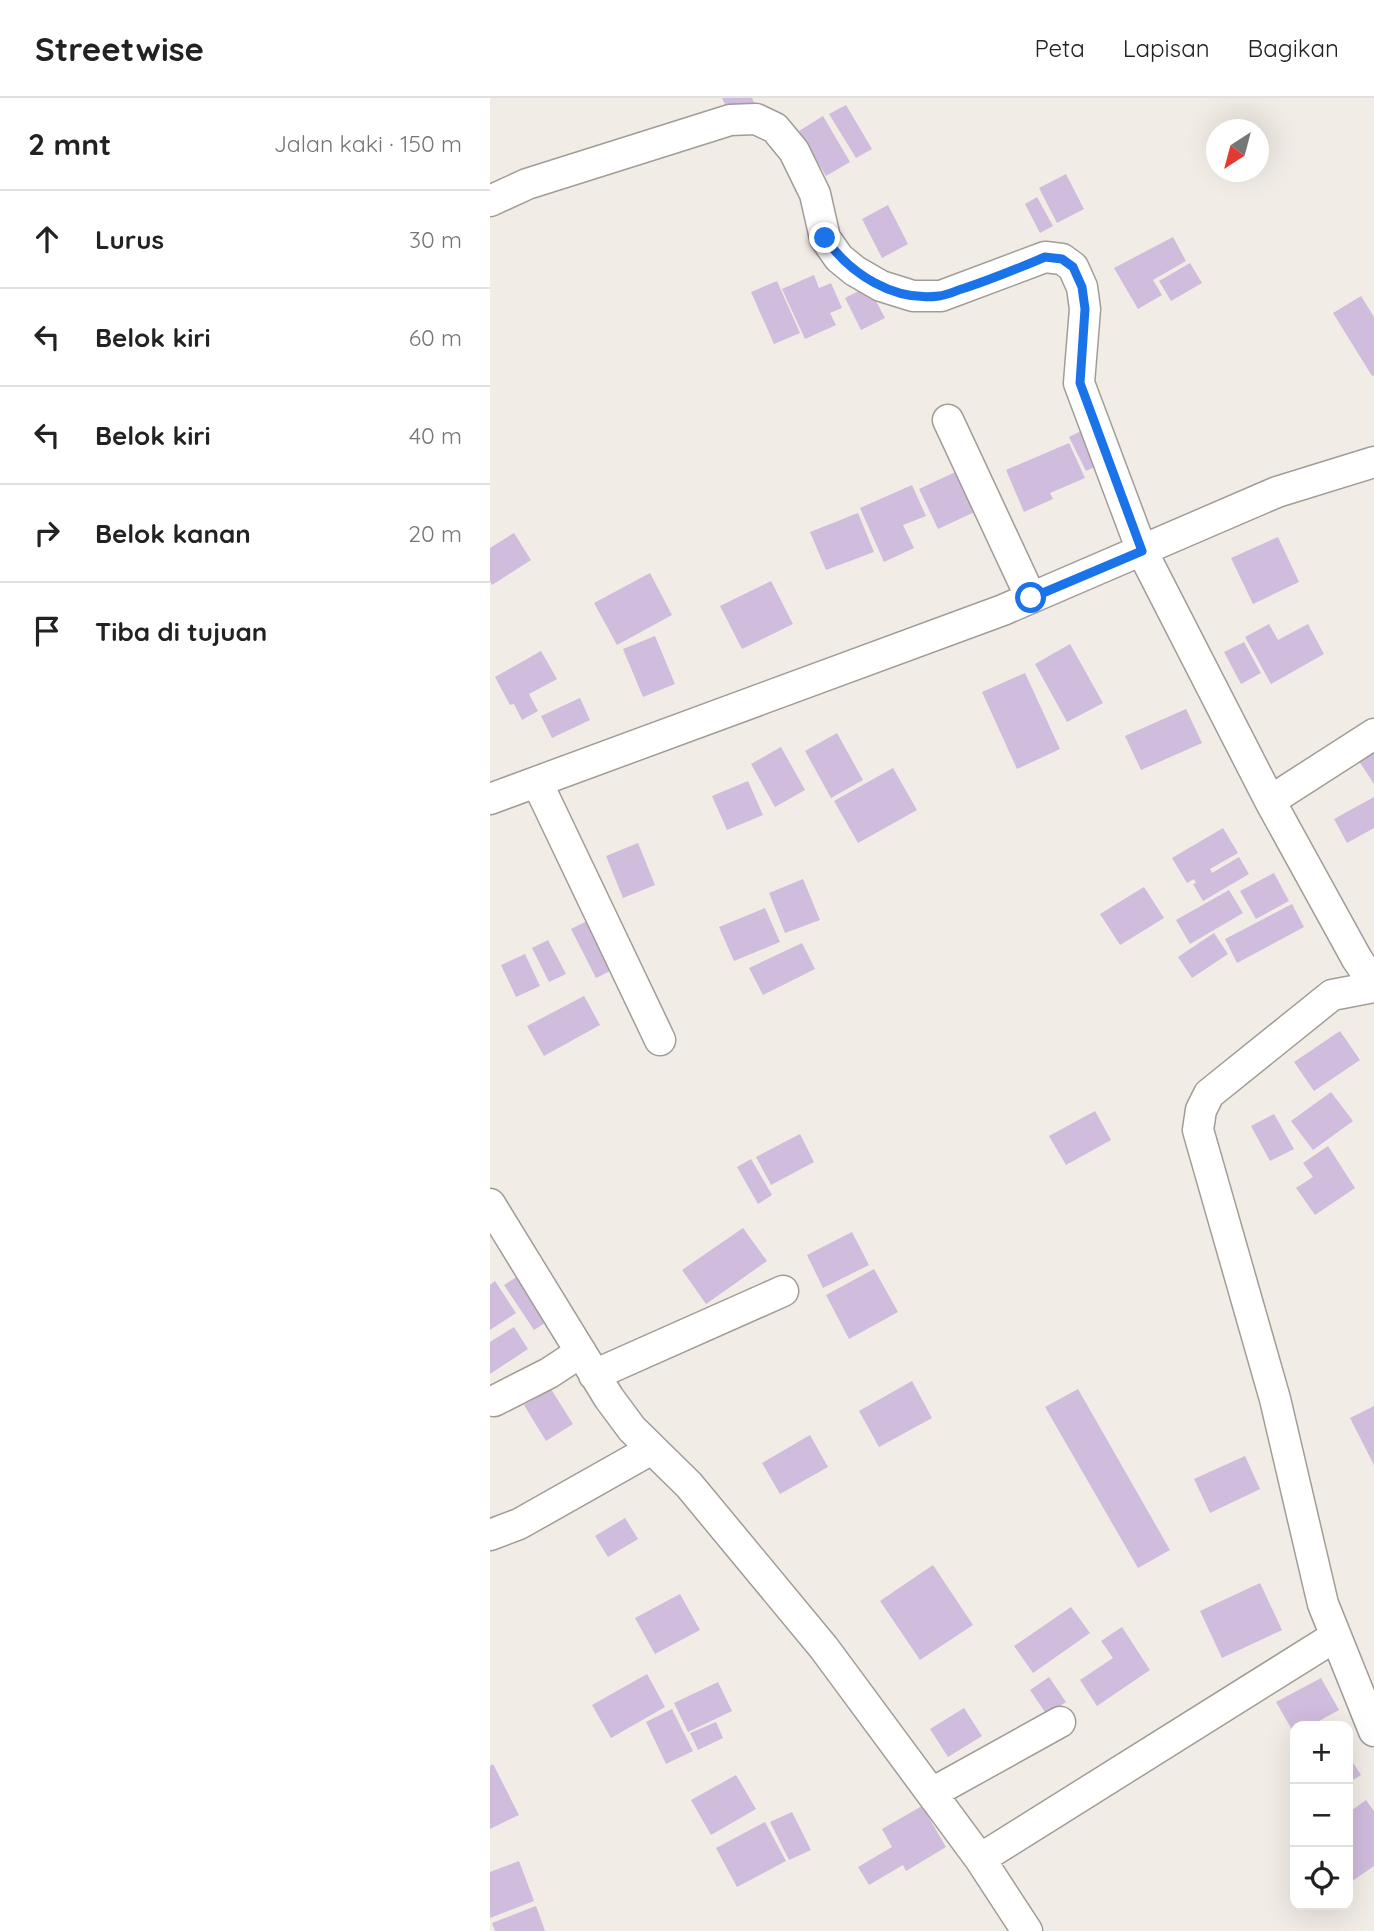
<!DOCTYPE html>
<html lang="id">
<head>
<meta charset="utf-8">
<style>
	body { margin:0; font-family:Quicksand,sans-serif; background:#f2f2f2; color:#222 }
	.controls { position:absolute; right:21px; bottom:21px; display:grid; overflow:hidden; border-radius:14px; box-shadow:0 7px 28px #0002 }
	.controls button { width:63px; height:63px; display:grid; place-items:center; padding:0; border:0; border-bottom:2px solid #e0e0e0; background:#fff; color:#222; font:35px sans-serif }
	.compass { position:absolute; left:716px; top:21px; width:63px; height:63px; border-radius:50%; background:#fff; box-shadow:0 7px 28px #0002; rotate:216deg }
	.stop { position:absolute; width:21px; height:21px; margin:-16px; border:5px solid #1a73e8; border-radius:50%; background:#fff }
	.stop.end { background:#1a73e8; border-color:#fff; box-shadow:0 2px 7px #0008 }
	.list { margin:0; padding:0; list-style:none }
	h2 { display:flex; justify-content:space-between; align-items:center; height:91px; margin:0; padding:0 28px; font-size:30px }
	h2 small { font-size:23px; font-weight:400; color:#767676 }
	.list li { display:grid; grid-template-columns:46px 1fr auto; gap:21px; align-items:center; box-sizing:border-box; height:98px; padding:0 28px; border-top:2px solid #e0e0e0 }
	.list b { display:block; font-size:26px; white-space:nowrap }
	.list em { font-size:23px; font-style:normal; color:#767676 }
	.icon { flex:none; width:38px; height:38px; fill:none; stroke:currentColor; stroke-width:2; stroke-linecap:round; stroke-linejoin:round }
	.map { position:relative; flex:none; width:884px; height:1833px; overflow:hidden }
	header { display:flex; align-items:center; gap:42px; box-sizing:border-box; height:98px; padding:0 35px; background:#fff; border-bottom:2px solid #e0e0e0 }
	header strong { font-size:33px }
	nav { display:flex; gap:38px; margin-inline-start:auto; font-size:24px }
	main { display:flex }
	aside { flex:1; background:#fff }
	.map>svg:first-child { display:block }
</style>
</head>
<body>
<header>
<strong>Streetwise</strong>
<nav><a>Peta</a><a>Lapisan</a><a>Bagikan</a></nav>
</header>
<main>
<aside>
<h2>2 mnt<small>Jalan kaki · 150 m</small></h2>
<ul class="list">
<li><svg class="icon" aria-label="ahead" viewBox="0 0 24 24"><path d="M12 20V5M6 11l6-6 6 6"/></svg><div><b>Lurus</b></div><em>30 m</em></li>
<li><svg class="icon" aria-label="left" viewBox="0 0 24 24"><path d="M17 20v-9H6M10 6l-5 5 5 5"/></svg><div><b>Belok kiri</b></div><em>60 m</em></li>
<li><svg class="icon" aria-label="left" viewBox="0 0 24 24"><path d="M17 20v-9H6M10 6l-5 5 5 5"/></svg><div><b>Belok kiri</b></div><em>40 m</em></li>
<li><svg class="icon" aria-label="right" viewBox="0 0 24 24"><path d="M7 20v-9h11M14 6l5 5-5 5"/></svg><div><b>Belok kanan</b></div><em>20 m</em></li>
<li><svg class="icon" aria-label="arrive" viewBox="0 0 24 24"><path d="M6 21V4h12l-3 4 3 4H6"/></svg><div><b>Tiba di tujuan</b></div></li>
</ul>
</aside>
<div class="map">
<svg width="884" height="1833" viewBox="0 0 884 1833">
	<rect width="100%" height="100%" fill="#f2ece6"/>
	<path fill="#d0bcdd" d="M 232,0 L 262,0 L 266,8 L 242,20 Z
		M 356,7 L 382,51 L 366,60 L 339,16 Z
		M 333,18 L 360,64 L 336,78 L 309,33 Z
		M 576,76 L 594,111 L 567,125 L 549,90 Z
		M 547,99 L 563,128 L 550,135 L 535,106 Z
		M 398,107 L 418,146 L 392,160 L 372,121 Z
		M 683,139 L 696,163 L 663,182 L 672,197 L 648,211 L 624,170 Z
		M 700,165 L 712,185 L 681,203 L 669,183 Z
		M 324,177 L 329,190 L 341,185 L 352,210 L 340,215 L 346,227 L 315,241 L 292,191 Z
		M 287,183 L 310,235 L 284,246 L 261,194 Z
		M 378,188 L 395,220 L 371,232 L 355,200 Z
		M 871,198 L 884,219 L 884,277 L 882,278 L 843,215 Z
		M 597,330 L 614,365 L 596,373 L 579,339 Z
		M 579,345 L 595,380 L 560,395 L 563,401 L 534,414 L 516,372 Z
		M 474,370 L 493,410 L 448,431 L 429,391 Z
		M 422,387 L 436,418 L 413,427 L 424,450 L 394,464 L 370,410 Z
		M 368,415 L 384,454 L 336,472 L 320,434 Z
		M 24,435 L 41,462 L 2,487 L 0,483 L 0,450 Z
		M 788,439 L 809,484 L 763,506 L 741,460 Z
		M 160,475 L 182,517 L 127,547 L 104,505 Z
		M 281,483 L 303,526 L 252,551 L 230,508 Z
		M 779,526 L 788,542 L 818,526 L 834,556 L 781,586 L 755,539 Z
		M 165,538 L 185,586 L 153,599 L 133,551 Z
		M 754,544 L 771,575 L 751,586 L 734,554 Z
		M 580,546 L 613,605 L 577,624 L 545,566 Z
		M 51,553 L 67,581 L 39,596 L 48,613 L 32,622 L 24,606 L 20,607 L 5,579 Z
		M 535,575 L 570,651 L 527,671 L 492,594 Z
		M 90,600 L 100,622 L 62,640 L 51,618 Z
		M 696,611 L 712,645 L 651,672 L 635,638 Z
		M 347,635 L 373,682 L 341,700 L 315,653 Z
		M 884,645 L 884,686 L 865,657 Z
		M 291,649 L 315,692 L 285,709 L 261,666 Z
		M 403,670 L 427,712 L 368,745 L 344,703 Z
		M 258,683 L 273,717 L 237,732 L 222,698 Z
		M 884,699 L 884,730 L 857,745 L 844,721 Z
		M 733,730 L 748,755 L 720,771 L 722,775 L 749,759 L 759,776 L 713,803 L 703,786 L 706,785 L 704,781 L 697,785 L 682,760 Z
		M 148,745 L 165,787 L 133,800 L 116,758 Z
		M 784,775 L 799,803 L 766,821 L 750,793 Z
		M 313,781 L 330,822 L 295,835 L 279,795 Z
		M 654,789 L 674,820 L 630,847 L 610,816 Z
		M 739,792 L 753,815 L 700,846 L 686,822 Z
		M 802,806 L 814,829 L 747,865 L 735,841 Z
		M 275,810 L 290,844 L 244,863 L 229,829 Z
		M 103,820 L 128,869 L 106,880 L 81,831 Z
		M 724,835 L 738,856 L 702,880 L 688,859 Z
		M 58,842 L 76,876 L 59,884 L 42,850 Z
		M 312,845 L 325,871 L 273,897 L 259,870 Z
		M 35,856 L 50,888 L 26,899 L 11,867 Z
		M 94,898 L 110,927 L 54,958 L 37,928 Z
		M 850,933 L 870,962 L 824,993 L 804,964 Z
		M 841,994 L 863,1023 L 823,1052 L 801,1023 Z
		M 605,1013 L 621,1042 L 576,1067 L 559,1038 Z
		M 784,1016 L 804,1051 L 780,1063 L 761,1028 Z
		M 310,1036 L 324,1064 L 281,1087 L 266,1059 Z
		M 838,1048 L 865,1090 L 825,1117 L 806,1090 L 823,1079 L 813,1065 Z
		M 261,1061 L 282,1097 L 268,1106 L 247,1069 Z
		M 253,1130 L 277,1163 L 216,1206 L 192,1172 Z
		M 362,1134 L 379,1167 L 333,1190 L 317,1157 Z
		M 384,1171 L 408,1214 L 359,1241 L 336,1197 Z
		M 34,1174 L 63,1220 L 44,1232 L 14,1187 Z
		M 5,1183 L 26,1215 L 0,1232 L 0,1187 Z
		M 24,1229 L 38,1251 L 0,1276 L 0,1244 Z
		M 422,1283 L 442,1320 L 389,1349 L 369,1313 Z
		M 61,1291 L 83,1326 L 56,1343 L 34,1307 Z
		M 588,1291 L 680,1452 L 648,1470 L 555,1309 Z
		M 884,1308 L 884,1367 L 860,1320 Z
		M 320,1337 L 338,1369 L 290,1396 L 272,1365 Z
		M 755,1358 L 770,1391 L 720,1415 L 704,1381 Z
		M 135,1420 L 148,1441 L 118,1459 L 105,1438 Z
		M 443,1467 L 483,1527 L 430,1562 L 390,1503 Z
		M 770,1485 L 792,1532 L 732,1560 L 710,1513 Z
		M 190,1496 L 210,1532 L 165,1556 L 145,1520 Z
		M 581,1509 L 600,1535 L 543,1575 L 524,1548 Z
		M 632,1529 L 660,1572 L 607,1608 L 590,1582 L 623,1560 L 611,1543 Z
		M 157,1576 L 175,1609 L 121,1640 L 102,1607 Z
		M 559,1579 L 576,1604 L 557,1617 L 540,1592 Z
		M 831,1580 L 849,1612 L 820,1628 L 805,1628 L 805,1637 L 786,1604 Z
		M 228,1584 L 242,1613 L 198,1634 L 184,1605 Z
		M 474,1610 L 492,1638 L 458,1659 L 440,1631 Z
		M 182,1611 L 203,1653 L 176,1666 L 156,1624 Z
		M 226,1624 L 233,1640 L 208,1652 L 200,1635 Z
		M 858,1657 L 871,1677 L 858,1685 Z
		M 3,1666 L 29,1717 L 0,1731 L 0,1668 Z
		M 246,1677 L 266,1711 L 221,1737 L 201,1702 Z
		M 876,1702 L 884,1713 L 884,1768 L 858,1786 L 858,1715 Z
		M 432,1708 L 456,1749 L 416,1773 L 413,1767 L 379,1787 L 368,1769 L 402,1749 L 392,1731 Z
		M 302,1714 L 321,1752 L 299,1762 L 280,1724 Z
		M 275,1724 L 296,1763 L 247,1789 L 226,1750 Z
		M 29,1763 L 44,1803 L 0,1820 L 0,1774 Z
		M 46,1808 L 55,1833 L 5,1833 L 2,1825 Z"/>
	<g fill="none" stroke-linecap="round" stroke-linejoin="round">
		<defs>
			<path id="minor" d="M 0,103 L 37,86 L 240,22 L 266,21 L 285,30 L 304,53 L 325,96 L 335,140 L 349,160 L 365,173 L 391,188 L 423,198 L 451,198 L 555,159 L 572,161 L 583,169 L 592,189 L 595,211 L 589,285 L 652,453 L 780,703 L 867,861 L 884,886
				M 458,322 L 541,500
				M 47,684 L 170,942
				M 0,701 L 513,512 L 787,394 L 884,364
				M 780,703 L 884,636
				M 884,889 L 842,897 L 719,996 L 711,1012 L 708,1032 L 785,1301 L 833,1506 L 884,1633
				M 0,1106 L 119,1300 L 142,1331 L 199,1387 L 334,1550 L 490,1761 L 537,1833
				M 104,1277 L 293,1193
				M 4,1303 L 59,1275 L 91,1254
				M 0,1437 L 29,1426 L 162,1351
				M 442,1695 L 570,1624
				M 490,1761 L 846,1538"/>
		</defs>
		<use href="#minor" stroke="#a29c97" stroke-width="33"/>
		<use href="#minor" stroke="#fff" stroke-width="30"/>
	</g>
	<g fill="none" stroke-linecap="round" stroke-linejoin="round">
		<path stroke="#1a73e8" stroke-width="9" d="M 335,140 C 360,176 404,204 449,198 C 458,197 467,192 475,190 C 502,181 529,170 555,159 L 572,161 L 583,169 L 592,189 L 595,211 L 590,285 L 652,453 L 541,500"/>
	</g>
</svg>
<div class="controls">
<button>+</button>
<button>−</button>
<button><svg class="icon" aria-label="locate" viewBox="0 0 24 24"><circle cx="12" cy="12" r="6"/><path d="M12 2v4M12 18v4M2 12h4M18 12h4"/></svg></button>
</div>
<svg class="compass" viewBox="-18 -18 36 36"><path d="M0-13l5 13h-10z" fill="#e53935"/><path d="M0 13l5-13h-10z" fill="#767676"/></svg>
<div class="stop" style="left:541px;top:500px"></div>
<div class="stop end" style="left:335px;top:140px"></div>
</div>
</main>
</body>
</html>
